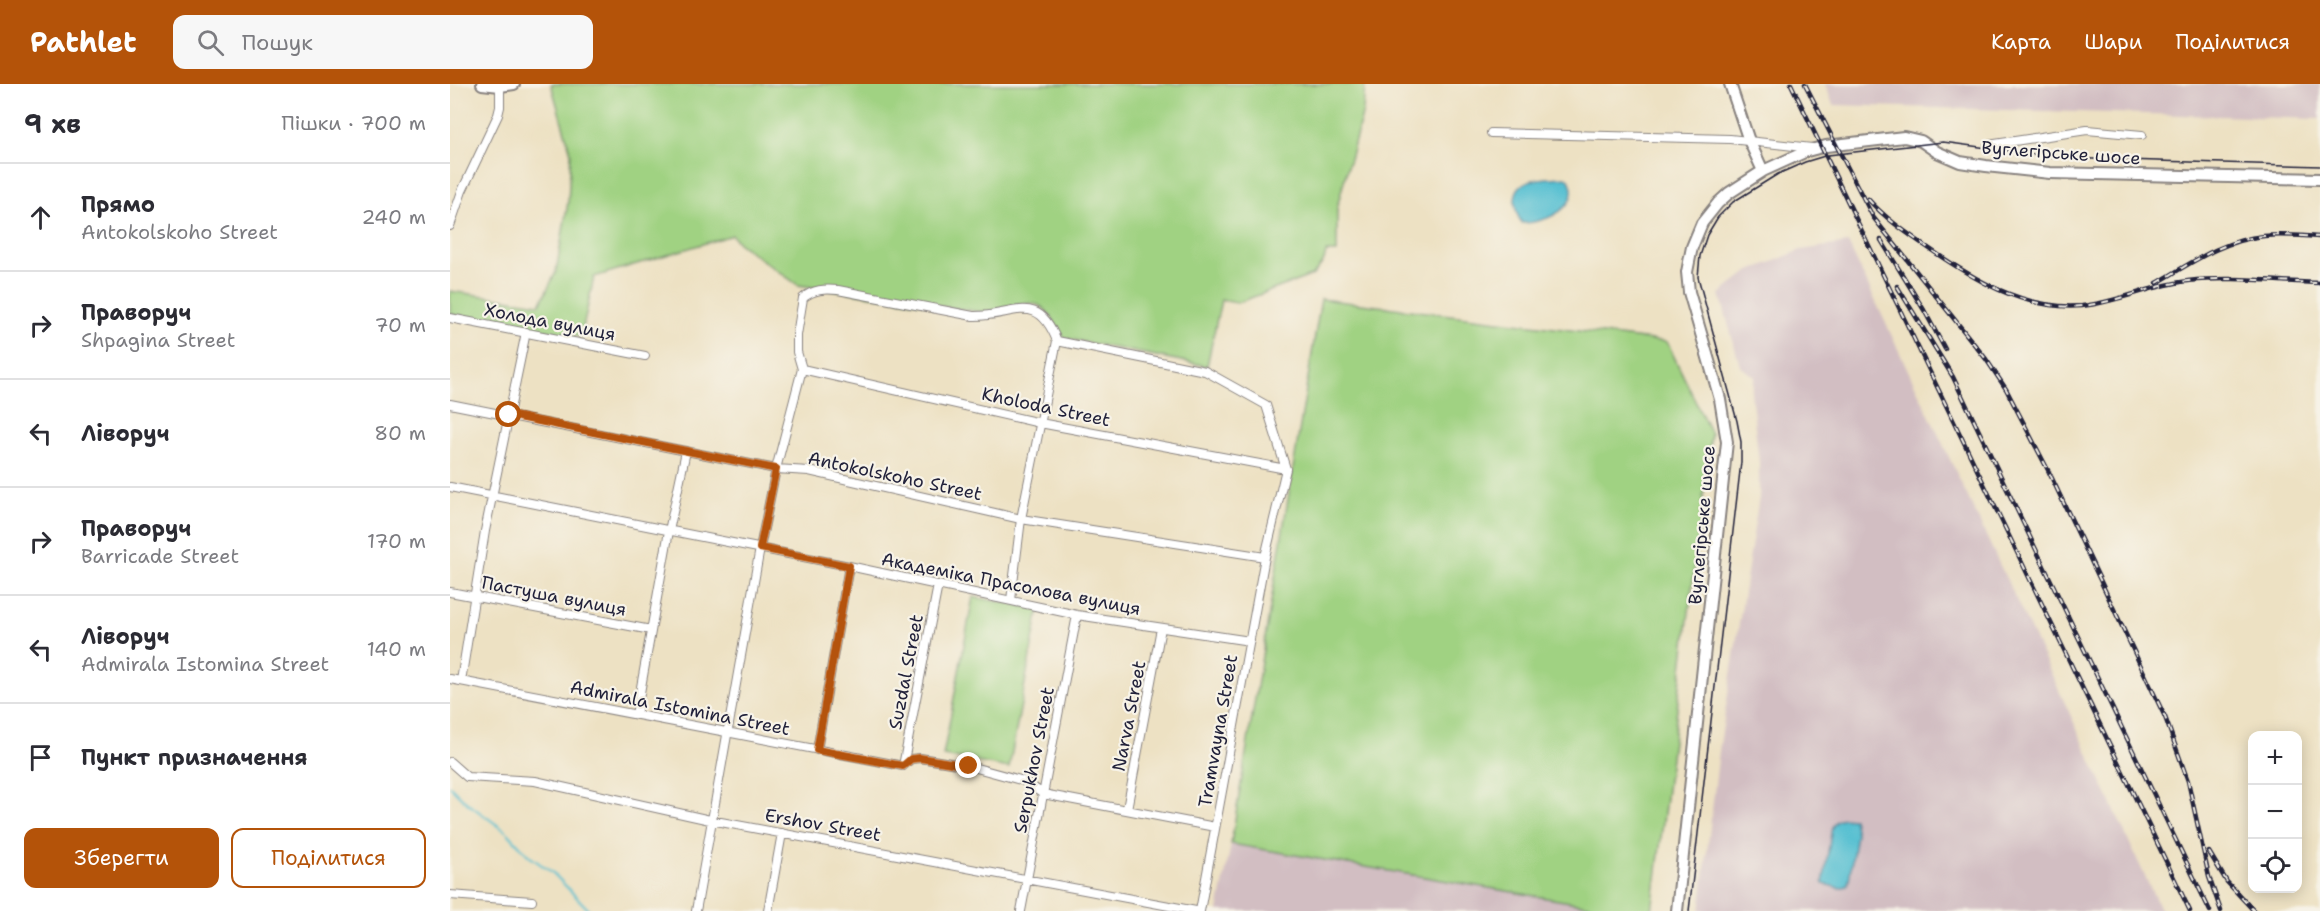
<!DOCTYPE html>
<html lang="uk">
<head>
<meta charset="utf-8">
<style>
	body { margin:0; font-family:"Shantell Sans",sans-serif; background:#f7f7f7; color:#2b2b33 }
	.controls { position:absolute; right:18px; bottom:18px; display:grid; overflow:hidden; border-radius:12px; box-shadow:0 3px 15px #0003 }
	.controls button { width:54px; height:54px; display:grid; place-items:center; padding:0; border:0; border-bottom:2px solid #e1e1e2; background:#fff; color:#2b2b33; font:30px sans-serif }
	.stop { position:absolute; width:18px; height:18px; margin:-14px; border:4px solid #b45309; border-radius:50%; background:#fff }
	.stop.end { background:#b45309; border-color:#fff; box-shadow:0 2px 6px #0008 }
	.list { margin:0; padding:0; list-style:none }
	h2 { display:flex; justify-content:space-between; align-items:center; height:78px; margin:0; padding:0 24px; font-size:26px }
	h2 small { font-size:20px; font-weight:400; color:#7c7c81 }
	.list li { display:grid; grid-template-columns:39px 1fr auto; gap:18px; align-items:center; box-sizing:border-box; height:108px; padding:0 24px; border-top:2px solid #e1e1e2 }
	.list b { display:block; font-size:22px; white-space:nowrap }
	.list p { margin:0; font-size:20px; white-space:nowrap; color:#7c7c81 }
	.list em { font-size:20px; font-style:normal; color:#7c7c81 }
	.actions { display:flex; gap:12px; padding:18px 24px }
	.actions a { flex:1; padding:14px 0; border:2px solid #b45309; border-radius:12px; text-align:center; font-size:21px; color:#b45309 }
	.actions .main { background:#b45309; color:#fff }
	.icon { flex:none; width:33px; height:33px; fill:none; stroke:currentColor; stroke-width:2; stroke-linecap:round; stroke-linejoin:round }
	.map { position:relative; flex:none; width:1870px; height:827px; overflow:hidden }
	header { display:flex; align-items:center; gap:36px; box-sizing:border-box; height:84px; padding:0 30px; background:#b45309; color:#fff }
	header strong { font-size:28px }
	nav { display:flex; gap:33px; margin-inline-start:auto; font-size:21px }
	.search { width:420px; height:54px; background:#f7f7f7; display:flex; align-items:center; gap:15px; box-sizing:border-box; padding:0 21px; border-radius:12px; color:#7c7c81; font-size:22px }
	main { display:flex }
	aside { flex:1; background:#fff }
	.map>svg:first-child { display:block }
</style>
</head>
<body>
<header>
<strong>Pathlet</strong>
<div class="search"><svg class="icon" aria-label="search" viewBox="0 0 24 24"><circle cx="10" cy="10" r="6"/><path d="M15 15l6 6"/></svg>Пошук</div>
<nav><a>Карта</a><a>Шари</a><a>Поділитися</a></nav>
</header>
<main>
<aside>
<h2>9 хв<small>Пішки · 700 m</small></h2>
<ul class="list">
<li><svg class="icon" aria-label="ahead" viewBox="0 0 24 24"><path d="M12 20V5M6 11l6-6 6 6"/></svg><div><b>Прямо</b><p>Antokolskoho Street</p></div><em>240 m</em></li>
<li><svg class="icon" aria-label="right" viewBox="0 0 24 24"><path d="M7 20v-9h11M14 6l5 5-5 5"/></svg><div><b>Праворуч</b><p>Shpagina Street</p></div><em>70 m</em></li>
<li><svg class="icon" aria-label="left" viewBox="0 0 24 24"><path d="M17 20v-9H6M10 6l-5 5 5 5"/></svg><div><b>Ліворуч</b></div><em>80 m</em></li>
<li><svg class="icon" aria-label="right" viewBox="0 0 24 24"><path d="M7 20v-9h11M14 6l5 5-5 5"/></svg><div><b>Праворуч</b><p>Barricade Street</p></div><em>170 m</em></li>
<li><svg class="icon" aria-label="left" viewBox="0 0 24 24"><path d="M17 20v-9H6M10 6l-5 5 5 5"/></svg><div><b>Ліворуч</b><p>Admirala Istomina Street</p></div><em>140 m</em></li>
<li><svg class="icon" aria-label="arrive" viewBox="0 0 24 24"><path d="M6 21V4h12l-3 4 3 4H6"/></svg><div><b>Пункт призначення</b></div></li>
</ul>
<div class="actions"><a class="main">Зберегти</a><a>Поділитися</a></div>
</aside>
<div class="map">
<svg width="1870" height="827" viewBox="0 0 1870 827">
	<rect width="100%" height="100%" fill="#f7f3e8"/>
	<filter id="ink" filterUnits="userSpaceOnUse"><feTurbulence type="fractalNoise" baseFrequency=".0167" numOctaves="2"/><feDisplacementMap in="SourceGraphic" scale="12" xChannelSelector="R" yChannelSelector="G"/><feConvolveMatrix kernelMatrix="1 2 1 2 8 2 1 2 1" color-interpolation-filters="sRGB"/></filter>
	<filter id="wash" filterUnits="userSpaceOnUse"><feTurbulence type="fractalNoise" baseFrequency=".008" numOctaves="4" result="noise"/><feDisplacementMap in="SourceGraphic" scale="24" xChannelSelector="R" yChannelSelector="G"/><feGaussianBlur stdDeviation="1.35" result="paint"/><feColorMatrix in="noise" values="0 0 0 0 0 0 0 0 0 0 0 0 0 0 0 0 0 1.4 0 .05"/><feComposite in="paint" operator="in"/></filter>
	<g filter="url(#wash)">
		<rect width="100%" height="100%" fill="#ede1c3"/>
		<path fill="#d2bec2" d="M 1375,0 L 1870,0 L 1870,35 L 1383,21 Z
			M 1398,159 L 1614,617 L 1711,827 L 1250,827 L 1269,667 L 1309,413 L 1309,378 L 1301,308 L 1305,293 L 1290,282 L 1270,210 L 1298,188 L 1351,166 Z
			M 781,760 L 1173,827 L 768,827 Z"/>
		<path fill="#a0d282" stroke="#617a5e" stroke-width="1.5" d="M 101,0 L 915,0 L 913,27 L 887,123 L 887,168 L 876,168 L 874,177 L 863,191 L 787,219 L 771,216 L 757,282 L 614,254 C 586,200 579,224 531,228 L 348,201 L 288,159 L 282,151 L 144,193 L 131,253 L 0,230 L 0,207 L 90,220 L 106,188 L 118,118 L 121,69 Z
			M 871,215 L 1217,258 L 1261,350 L 1202,827 L 1173,827 L 781,760 Z
			M 523,513 L 589,525 L 559,684 L 493,672 Z"/>
		<path fill="#55bfd1" stroke="#3c7086" stroke-width="1.5" d="M 1114,93 L 1118,94 C 1135,122 1094,140 1072,139 C 1067,132 1065,126 1065,117 C 1065,91 1095,95 1114,93 Z
			M 1393,734 L 1403,735 L 1406,749 L 1399,796 L 1397,802 L 1390,804 L 1373,800 L 1382,743 L 1386,737 Z"/>
		<g fill="none" stroke-linecap="round" stroke-linejoin="round">
			<path stroke="#55bfd1" stroke-width="2" d="M 0,702 L 17,719 L 57,748 L 79,772 L 103,789 L 140,827"/>
		</g>
	</g>
	<g filter="url(#ink)">
		<g fill="none" stroke-linecap="round" stroke-linejoin="round">
			<defs>
				<path id="street" d="M 1041,49 L 1280,55 L 1362,64
					M 1538,61 L 1637,46 L 1692,51
					M 0,142 L 12,107 L 48,31 L 50,23 L 50,2
					M 0,234 L 195,272
					M 352,285 L 590,339 L 836,385
					M 0,320 L 326,385 L 359,387 L 571,435 L 815,473
					M 0,403 L 399,482 L 627,531 L 800,557
					M 0,508 L 201,546
					M 561,516 L 571,435 L 607,257
					M 0,595 L 453,682
					M 11,597 L 35,447 L 76,248
					M 186,631 L 219,447 L 236,367
					M 367,666 L 399,482
					M 0,678 L 17,693 L 85,697 L 260,736 L 746,827
					M 453,682 L 461,675 L 470,674 L 519,682 L 574,697 L 593,710 L 765,743
					M 453,682 L 488,501
					M 677,725 L 711,544
					M 0,811 L 82,817
					M 246,827 L 310,464 L 326,385 L 352,285 L 347,268 L 347,251 L 353,214 C 364,205 374,205 388,206 L 523,232 C 564,233 587,206 607,257 L 755,287 L 816,321 L 836,385
					M 318,827 L 332,749
					M 571,827 L 627,531
					M 750,827 L 815,473 L 836,385"/>
				<path id="secondary" d="M 32,0 L 50,2 L 64,0
					M 1280,0 L 1298,54 L 1313,87
					M 1227,827 L 1277,358 L 1270,315 L 1239,208 L 1237,188 L 1242,163 L 1252,139 L 1268,119 L 1279,109 L 1313,87 L 1357,67 L 1376,62 L 1454,53 L 1471,57 L 1487,68 L 1510,78 L 1536,82 L 1600,89 L 1870,95"/>
			</defs>
			<use href="#street" stroke="#88827f" stroke-width="10"/>
			<use href="#secondary" stroke="#88827f" stroke-width="14"/>
			<use href="#street" stroke="#fff" stroke-width="8"/>
			<use href="#secondary" stroke="#fff" stroke-width="10"/>
			<path stroke="#22223b" stroke-width="1.5" d="M 1239,827 L 1291,378 L 1291,358 L 1287,337 L 1248,193 L 1250,172 L 1257,151 L 1268,133 L 1283,118 L 1328,90 L 1355,78 L 1378,71 L 1493,58 L 1611,74 L 1870,82"/>
			<defs>
				<path id="rail" d="M 1341,0 L 1740,827
					M 1355,0 L 1423,133 L 1536,275 L 1556,305 L 1598,386 L 1715,633 L 1738,697 L 1759,793 L 1771,827
					M 1418,115 C 1434,133 1454,147 1474,161 C 1520,193 1573,227 1632,222 C 1669,218 1702,201 1738,197 C 1781,192 1827,198 1870,199
					M 1431,156 L 1474,226 L 1495,265
					M 1707,199 C 1741,179 1773,156 1814,152 C 1832,150 1851,152 1870,153
					M 1447,202 L 1503,293 L 1760,827
					M 1759,768 L 1777,798 L 1804,827"/>
			</defs>
			<use href="#rail" stroke="#22223b" stroke-width="4.5"/>
			<use href="#rail" stroke="#f7f3e8" stroke-width="2" stroke-dasharray="7" stroke-linecap="butt"/>
		</g>
	</g>
	<g fill="none" stroke-linecap="round" stroke-linejoin="round" filter="url(#ink)">
		<path stroke="#b45309" stroke-width="8" d="M 59,331 L 326,385 L 310,464 L 399,482 L 367,666 L 453,682 L 461,675 L 470,674 L 519,682"/>
	</g>
	<g text-anchor="middle" stroke-width="4.5" stroke-linejoin="round" paint-order="stroke">
		<g font-size="18" fill="#22223b" stroke="#f7f3e8">
			<text transform="translate(1611 69) rotate(4)" y="6">Вуглегірське шосе</text>
			<text transform="translate(100 238) rotate(11)" y="6">Холода вулиця</text>
			<text transform="translate(596 323) rotate(12)" y="6">Kholoda Street</text>
			<text transform="translate(445 392) rotate(12)" y="6">Antokolskoho Street</text>
			<text transform="translate(1252 441) rotate(-85)" y="6">Вуглегірське шосе</text>
			<text transform="translate(561 500) rotate(11)" y="6">Академіка Прасолова вулиця</text>
			<text transform="translate(104 512) rotate(11)" y="6">Пастуша вулиця</text>
			<text transform="translate(456 588) rotate(-79)" y="6">Suzdal Street</text>
			<text transform="translate(230 624) rotate(11)" y="6">Admirala Istomina Street</text>
			<text transform="translate(679 632) rotate(-79)" y="6">Narva Street</text>
			<text transform="translate(768 647) rotate(-80)" y="6">Tramvayna Street</text>
			<text transform="translate(584 676) rotate(-79)" y="6">Serpukhov Street</text>
			<text transform="translate(373 741) rotate(10)" y="6">Ershov Street</text>
		</g>
	</g>
</svg>
<div class="controls">
<button>+</button>
<button>−</button>
<button><svg class="icon" aria-label="locate" viewBox="0 0 24 24"><circle cx="12" cy="12" r="6"/><path d="M12 2v4M12 18v4M2 12h4M18 12h4"/></svg></button>
</div>
<div class="stop" style="left:59px;top:331px"></div>
<div class="stop end" style="left:519px;top:682px"></div>
</div>
</main>
</body>
</html>
